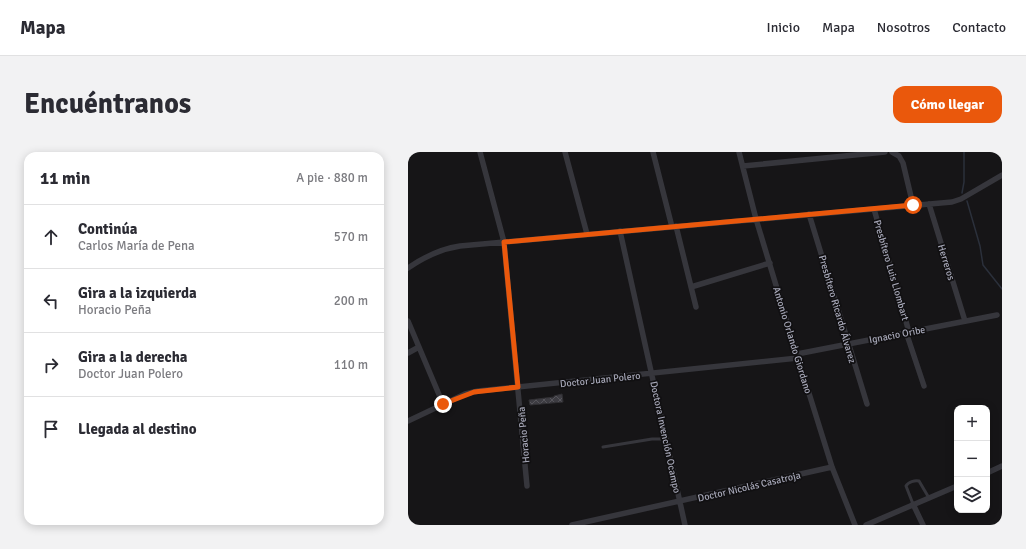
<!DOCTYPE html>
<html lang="es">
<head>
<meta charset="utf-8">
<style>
	body { margin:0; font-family:Signika,sans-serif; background:#f2f2f3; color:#2b2b33 }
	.controls { position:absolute; right:12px; bottom:12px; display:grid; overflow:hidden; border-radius:8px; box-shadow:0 2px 10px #0003 }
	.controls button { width:36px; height:36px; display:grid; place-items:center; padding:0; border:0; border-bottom:1px solid #e1e1e2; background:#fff; color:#2b2b33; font:20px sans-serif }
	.stop { position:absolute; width:12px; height:12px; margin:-9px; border:3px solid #ea580c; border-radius:50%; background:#fff }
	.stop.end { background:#ea580c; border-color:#fff; box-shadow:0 1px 4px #0008 }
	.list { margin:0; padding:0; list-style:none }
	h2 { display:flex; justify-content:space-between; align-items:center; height:52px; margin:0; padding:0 16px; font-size:17px }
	h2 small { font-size:13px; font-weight:400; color:#7c7c81 }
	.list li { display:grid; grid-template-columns:26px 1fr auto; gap:12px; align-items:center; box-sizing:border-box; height:64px; padding:0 16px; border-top:1px solid #e1e1e2 }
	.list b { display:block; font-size:15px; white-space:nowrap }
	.list p { margin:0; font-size:13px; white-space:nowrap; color:#7c7c81 }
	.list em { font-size:13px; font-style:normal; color:#7c7c81 }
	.icon { flex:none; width:22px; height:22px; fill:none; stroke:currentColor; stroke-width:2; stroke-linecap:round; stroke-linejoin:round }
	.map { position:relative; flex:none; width:594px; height:373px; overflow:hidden; border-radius:12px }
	header { display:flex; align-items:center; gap:24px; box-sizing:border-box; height:56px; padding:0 20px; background:#fff; border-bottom:1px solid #e1e1e2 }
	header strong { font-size:19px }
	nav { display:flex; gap:22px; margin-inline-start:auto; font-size:14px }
	.intro { display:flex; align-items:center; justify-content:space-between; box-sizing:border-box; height:96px; padding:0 24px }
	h1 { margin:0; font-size:28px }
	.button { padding:10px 18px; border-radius:12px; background:#ea580c; color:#fff; font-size:14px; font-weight:700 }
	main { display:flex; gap:24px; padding:0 24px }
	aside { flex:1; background:#fff; border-radius:12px; box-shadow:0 2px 10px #0003 }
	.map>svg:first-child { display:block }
</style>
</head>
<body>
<header>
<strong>Mapa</strong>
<nav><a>Inicio</a><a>Mapa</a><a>Nosotros</a><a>Contacto</a></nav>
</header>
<div class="intro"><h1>Encuéntranos</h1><a class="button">Cómo llegar</a></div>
<main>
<aside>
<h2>11 min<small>A pie · 880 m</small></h2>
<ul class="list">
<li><svg class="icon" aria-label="ahead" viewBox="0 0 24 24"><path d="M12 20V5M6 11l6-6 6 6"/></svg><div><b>Continúa</b><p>Carlos María de Pena</p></div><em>570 m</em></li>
<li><svg class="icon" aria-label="left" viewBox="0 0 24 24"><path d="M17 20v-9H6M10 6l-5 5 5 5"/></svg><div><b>Gira a la izquierda</b><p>Horacio Peña</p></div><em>200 m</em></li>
<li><svg class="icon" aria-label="right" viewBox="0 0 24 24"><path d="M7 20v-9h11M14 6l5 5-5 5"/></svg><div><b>Gira a la derecha</b><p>Doctor Juan Polero</p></div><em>110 m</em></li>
<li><svg class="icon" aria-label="arrive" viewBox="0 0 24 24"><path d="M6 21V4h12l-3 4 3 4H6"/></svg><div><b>Llegada al destino</b></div></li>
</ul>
</aside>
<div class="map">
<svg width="594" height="373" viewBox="0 0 594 373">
	<defs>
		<pattern id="building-cross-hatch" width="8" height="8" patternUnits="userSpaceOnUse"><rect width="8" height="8" fill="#3d3c42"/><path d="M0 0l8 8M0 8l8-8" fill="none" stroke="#56555b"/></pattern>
	</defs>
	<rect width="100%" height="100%" fill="#161517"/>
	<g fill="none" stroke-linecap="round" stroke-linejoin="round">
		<path stroke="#2b303b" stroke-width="1.5" d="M 554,41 L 556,30 L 556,0
			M 559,49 L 572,94 L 575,113 L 594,137"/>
	</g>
	<path fill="url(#building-cross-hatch)" stroke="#302f33" d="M 154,242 L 155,250 L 122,253 L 121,248 L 146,245 L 146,244 Z"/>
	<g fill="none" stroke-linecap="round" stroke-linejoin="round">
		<path stroke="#36363c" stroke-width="3" d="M 195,295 L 244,287 L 259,287
			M 505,352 L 498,334 C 500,330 507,328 511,329 L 521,346"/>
		<path stroke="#36363c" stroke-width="5.5" d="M 72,0 L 96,90 L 119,334
			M 157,0 L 179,82
			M 245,0 L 264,75
			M 331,0 L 348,67 L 390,206 L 424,315 L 447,373
			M 484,0 L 491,4 L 495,11 L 505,53
			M 335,14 L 477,0
			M 521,52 L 557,169
			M 466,57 L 501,180
			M 401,62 L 459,252
			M 268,74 L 288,155
			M 212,79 L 277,373
			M 0,116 C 16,105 32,97 52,94 L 544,50 L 553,47 L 594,23
			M 283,135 L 362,111
			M 0,169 L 35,252
			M 498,180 L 516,234
			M 0,201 L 11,195
			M 389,202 L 589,163
			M 0,269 L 57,242 L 70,239 L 390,206
			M 579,321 L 594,314
			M 505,352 L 515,373
			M 164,373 L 424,315
			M 458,373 L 549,334"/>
	</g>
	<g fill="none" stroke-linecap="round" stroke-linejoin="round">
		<path stroke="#ea580c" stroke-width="5" d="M 35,252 L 66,240 L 110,235 L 96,90 L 505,53"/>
	</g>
	<g text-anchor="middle" stroke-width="3.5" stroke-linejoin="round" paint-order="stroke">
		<g font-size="10" fill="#a7a8b8" stroke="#111012">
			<text transform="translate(539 110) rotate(73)" y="4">Herreros</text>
			<text transform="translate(484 118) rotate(74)" y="4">Presbítero Luis Llombart</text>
			<text transform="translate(430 157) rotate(74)" y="4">Presbítero Ricardo Álvarez</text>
			<text transform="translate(489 182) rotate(-11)" y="4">Ignacio Oribe</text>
			<text transform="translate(385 188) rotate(73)" y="4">Antonio Orlando Giordano</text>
			<text transform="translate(192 227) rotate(-6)" y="4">Doctor Juan Polero</text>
			<text transform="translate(115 283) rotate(-95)" y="4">Horacio Peña</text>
			<text transform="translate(258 285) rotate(78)" y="4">Doctora Invención Ocampo</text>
			<text transform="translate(341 334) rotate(-13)" y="4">Doctor Nicolás Casatroja</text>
		</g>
	</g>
</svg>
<div class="controls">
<button>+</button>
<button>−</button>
<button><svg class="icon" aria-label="layers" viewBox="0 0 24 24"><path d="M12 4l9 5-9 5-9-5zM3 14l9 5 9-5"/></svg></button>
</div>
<div class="stop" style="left:505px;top:53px"></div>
<div class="stop end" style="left:35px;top:252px"></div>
</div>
</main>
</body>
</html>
